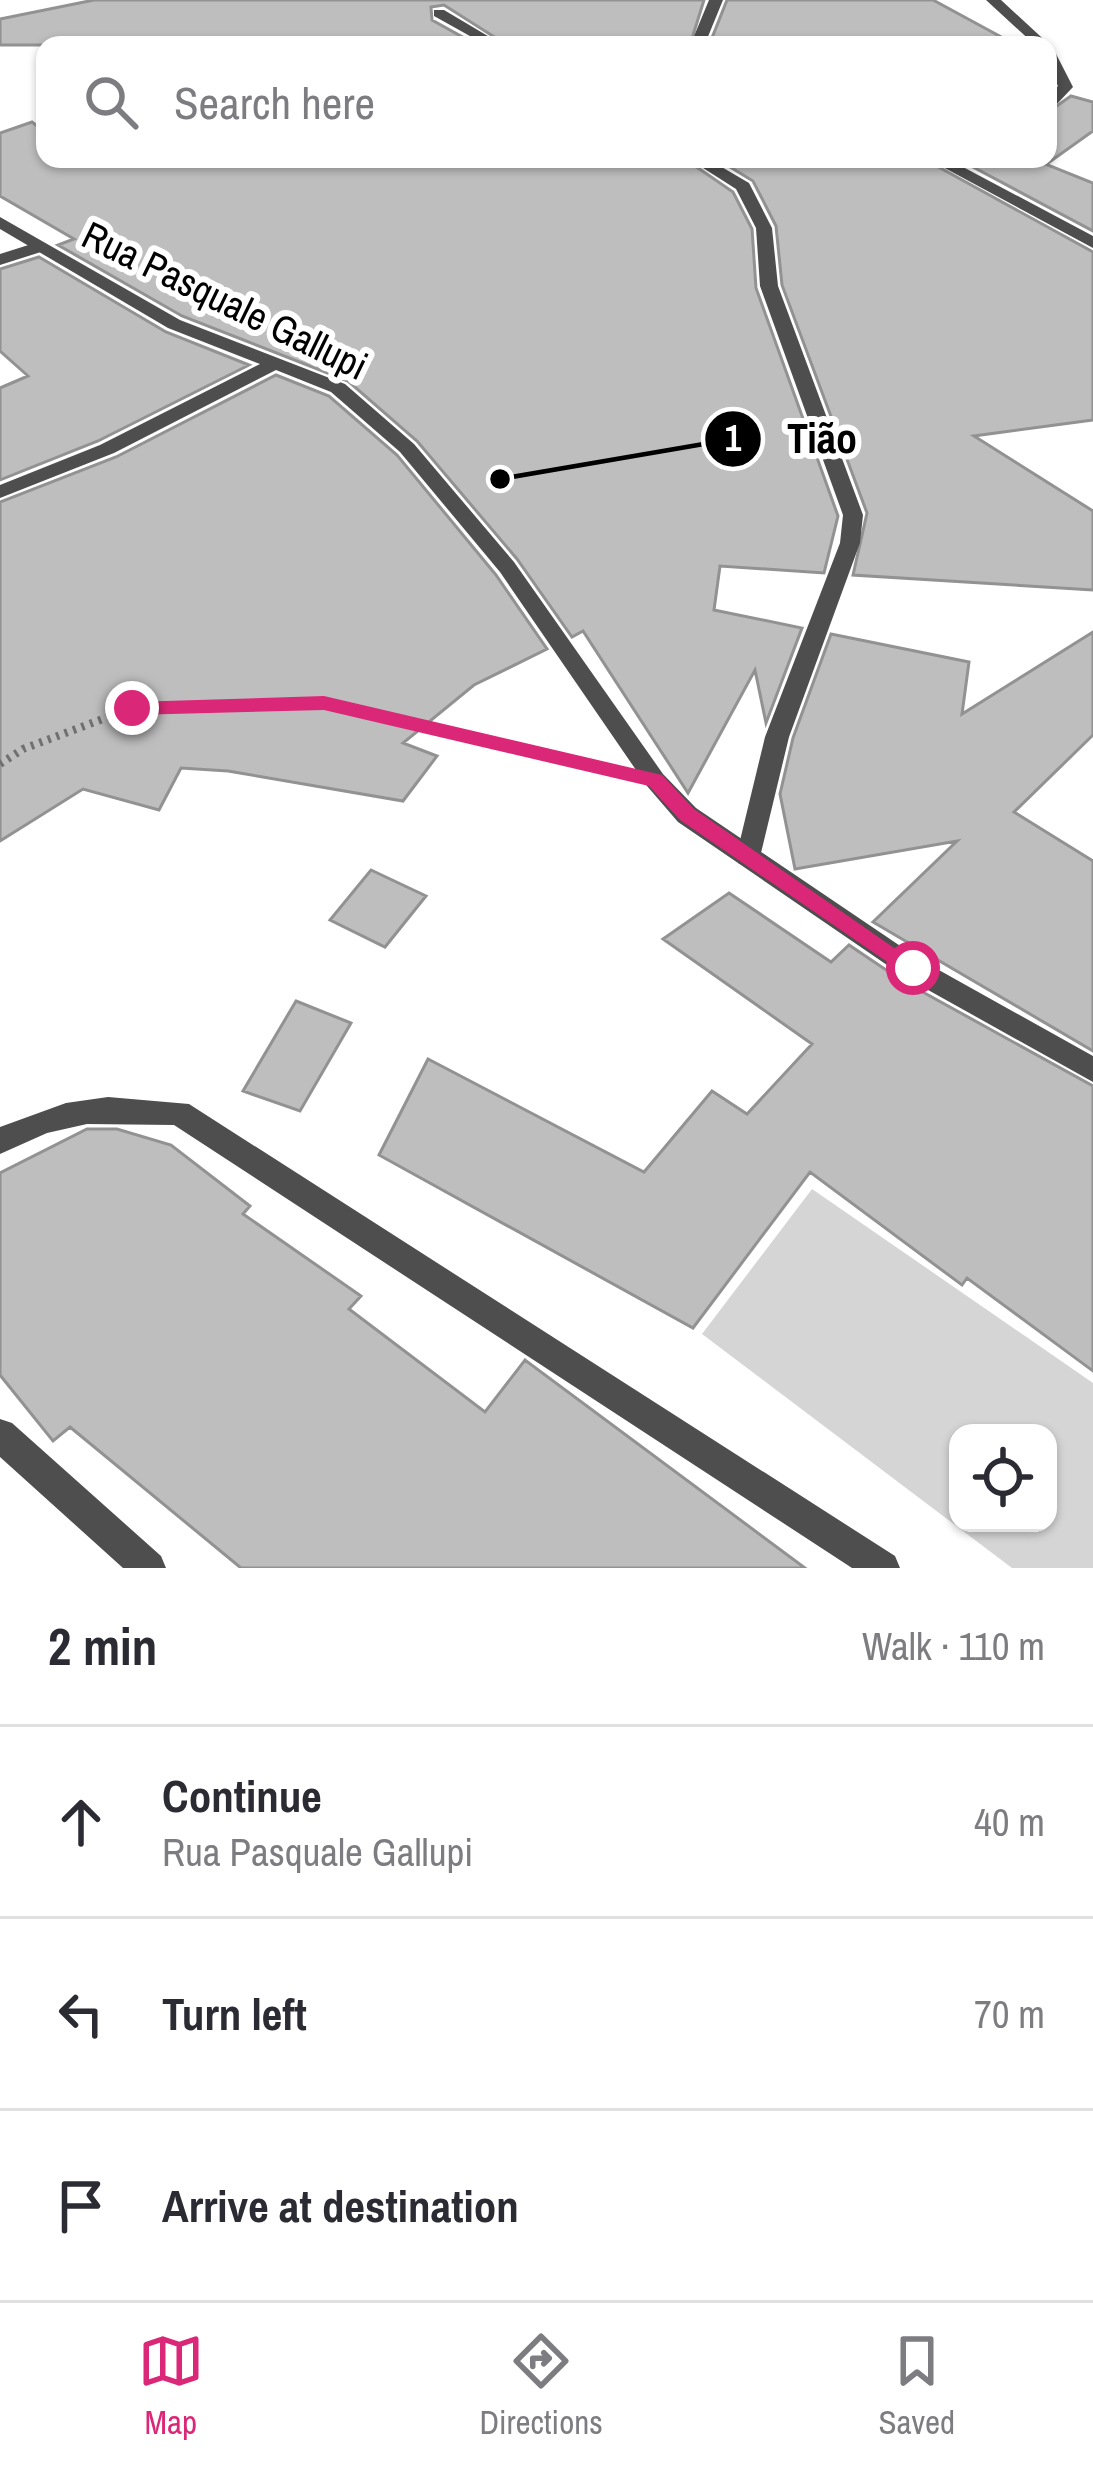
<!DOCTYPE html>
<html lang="en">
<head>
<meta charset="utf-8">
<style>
	body { margin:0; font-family:"Archivo Narrow",sans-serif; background:#f2f2f3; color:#2b2b33 }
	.controls { position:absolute; right:36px; bottom:36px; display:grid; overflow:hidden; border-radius:24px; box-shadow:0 3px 9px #0004 }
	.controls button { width:108px; height:108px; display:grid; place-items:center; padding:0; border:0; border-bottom:3px solid #e1e1e2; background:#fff; color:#2b2b33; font:60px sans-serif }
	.stop { position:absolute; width:36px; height:36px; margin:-27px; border:9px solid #db2777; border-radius:50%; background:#fff }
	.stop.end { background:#db2777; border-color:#fff; box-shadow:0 3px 12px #0008 }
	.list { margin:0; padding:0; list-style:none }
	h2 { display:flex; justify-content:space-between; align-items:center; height:156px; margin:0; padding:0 48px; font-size:51px }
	h2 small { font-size:39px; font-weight:400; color:#7c7c81 }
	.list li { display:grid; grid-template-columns:78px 1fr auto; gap:36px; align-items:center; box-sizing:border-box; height:192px; padding:0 48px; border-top:3px solid #e1e1e2 }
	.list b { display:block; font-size:45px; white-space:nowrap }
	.list p { margin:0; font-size:39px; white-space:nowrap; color:#7c7c81 }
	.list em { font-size:39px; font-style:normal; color:#7c7c81 }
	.icon { flex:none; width:66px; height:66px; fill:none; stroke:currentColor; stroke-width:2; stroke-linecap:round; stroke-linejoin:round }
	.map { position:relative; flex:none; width:1093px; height:1568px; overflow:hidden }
	.search { position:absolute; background:#fff; box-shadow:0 3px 9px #0004; left:36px; right:36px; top:36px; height:132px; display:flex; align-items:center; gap:30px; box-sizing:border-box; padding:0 42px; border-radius:24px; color:#7c7c81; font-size:45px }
	.sheet { height:732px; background:#fff }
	nav { display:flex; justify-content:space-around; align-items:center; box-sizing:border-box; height:168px; border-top:3px solid #e1e1e2; background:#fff; font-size:33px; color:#7c7c81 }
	nav a { display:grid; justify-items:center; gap:6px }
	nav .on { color:#db2777 }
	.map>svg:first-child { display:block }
</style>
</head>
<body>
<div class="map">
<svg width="1093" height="1568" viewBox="0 0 1093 1568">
	<rect width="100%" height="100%" fill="#fff"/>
	<path fill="#d5d5d5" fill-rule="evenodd" d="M 812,1189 L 1093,1383 L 1093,1568 L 1012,1568 L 702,1334 ZM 958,1433 L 1048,1433 L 1048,1523 L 958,1523 Z"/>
	<path fill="#bebebe" stroke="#929292" stroke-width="3" d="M 94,0 L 704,0 L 690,45 L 507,45 L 444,5 L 431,7 L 432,20 L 477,45 L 0,45 L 0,19 Z
		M 727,0 L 933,0 L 1016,45 L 719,45 L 712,38 Z
		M 1071,96 L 1093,102 L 1093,131 L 1048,163 L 1048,112 Z
		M 32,122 L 45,132 L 45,159 L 685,159 L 733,192 L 752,229 L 756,288 L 838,516 L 824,573 L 720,566 L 714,610 L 802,628 L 766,723 L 755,670 L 688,793 L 583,631 L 572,637 L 517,559 L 417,441 L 348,381 L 182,316 L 58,245 L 74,239 L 0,196 L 0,133 Z
		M 717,159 L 924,159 L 1093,252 L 1093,420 L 974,436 L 1093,511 L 1093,590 L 853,575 L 867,513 L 782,285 L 776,226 L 753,181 Z
		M 958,159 L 1033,159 L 1093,183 L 1093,231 Z
		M 39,257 L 166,332 L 249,365 L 98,441 L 0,480 L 0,388 L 28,376 L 0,351 L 0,269 Z
		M 276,375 L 329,396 L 397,455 L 496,575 L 547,649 L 474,685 L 403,743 L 437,756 L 403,801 L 228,771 L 181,768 L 159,810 L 83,789 L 0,841 L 0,502 L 116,457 Z
		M 1093,632 L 1093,735 L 1014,812 L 1093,861 L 1093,1051 L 873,922 L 957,841 L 795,869 L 780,794 L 793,738 L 831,634 L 969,662 L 962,714 Z
		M 371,870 L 426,896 L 385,947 L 330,920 Z
		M 729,893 L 831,962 L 849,945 L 901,980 L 1093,1086 L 1093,1371 L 967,1278 L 962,1285 L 810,1172 L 693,1328 L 379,1155 L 428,1059 L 644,1172 L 712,1091 L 747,1114 L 812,1044 L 663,939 Z
		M 296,1001 L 351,1023 L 300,1111 L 243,1091 Z
		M 87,1129 L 117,1129 L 171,1145 L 250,1206 L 243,1214 L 361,1296 L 349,1309 L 485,1412 L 525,1360 L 805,1568 L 241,1568 L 70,1427 L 53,1441 L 0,1375 L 0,1173 Z"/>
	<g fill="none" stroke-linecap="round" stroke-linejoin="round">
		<path stroke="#707070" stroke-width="8" stroke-dasharray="3 6" stroke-linecap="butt" d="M 0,764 L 23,749 L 132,708 L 324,703 L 601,769"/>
		<path fill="#4e4e4e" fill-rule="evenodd" d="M 434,10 L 444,10 L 503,45 L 486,45 L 434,16 Z
			M 689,159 L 708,159 L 749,183 L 772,228 L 778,286 L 863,515 L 860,543 L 789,737 L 760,857 L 757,864 L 739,864 L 736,857 L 765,737 L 840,543 L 843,515 L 760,286 L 756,228 L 736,189 Z
			M 38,242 L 44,243 L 44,251 L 0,265 L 0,254 Z
			M 108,1097 L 189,1104 L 895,1556 L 900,1568 L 852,1568 L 174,1125 L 87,1124 L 47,1133 L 0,1154 L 0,1127 L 66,1103 Z
			M 0,1419 L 12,1423 L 161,1556 L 166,1568 L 123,1568 L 0,1457 Z"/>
		<path fill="#4e4e4e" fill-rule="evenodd" d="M 709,0 L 723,0 L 707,39 L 715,45 L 696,45 L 692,41 Z
			M 986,0 L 1001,0 L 1053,48 L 1073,87 L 1054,107 L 1048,108 L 1048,97 L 1058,86 L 1048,66 L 1048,45 L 1035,45 Z
			M 928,159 L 948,159 L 1093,236 L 1093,248 Z
			M 0,217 L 180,320 L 345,384 L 414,444 L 514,562 L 663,774 L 696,808 L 921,960 L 1093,1056 L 1093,1082 L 903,976 L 678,822 L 647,786 L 500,572 L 400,452 L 331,392 L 276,370 L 114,453 L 0,498 L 0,485 L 100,445 L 260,364 L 168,328 L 0,229 Z"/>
	</g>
	<path fill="#db2777" d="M 324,696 L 662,775 L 694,809 L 923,968 L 913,977 L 905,974 L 680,820 L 649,786 L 324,710 L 132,715 L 123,708 L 132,702 Z"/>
	<g text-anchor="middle" stroke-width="12" stroke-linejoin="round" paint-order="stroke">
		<g font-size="39" fill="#000" stroke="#fff">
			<text transform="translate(225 300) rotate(26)" y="14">Rua Pasquale Gallupi</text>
		</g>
	</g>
	<path fill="none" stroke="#000" stroke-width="4.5" d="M500 479L733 439"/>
	<g fill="#000" stroke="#fff" stroke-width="4.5">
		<circle cx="500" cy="479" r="12"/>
		<circle cx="733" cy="439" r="30"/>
	</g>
	<g font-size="36" text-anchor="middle" font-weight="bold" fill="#fff">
		<text x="733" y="451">1</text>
	</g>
	<g font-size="42" text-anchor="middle" font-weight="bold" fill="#000" stroke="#fff" stroke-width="12" stroke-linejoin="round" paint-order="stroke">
		<text x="822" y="453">Tião</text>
	</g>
</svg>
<div class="controls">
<button><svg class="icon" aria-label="locate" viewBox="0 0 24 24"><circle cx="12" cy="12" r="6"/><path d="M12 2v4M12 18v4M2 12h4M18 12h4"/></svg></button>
</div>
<div class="stop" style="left:913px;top:968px"></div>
<div class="stop end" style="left:132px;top:708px"></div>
<div class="search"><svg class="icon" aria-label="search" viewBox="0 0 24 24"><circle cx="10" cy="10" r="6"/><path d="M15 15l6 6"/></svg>Search here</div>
</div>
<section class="sheet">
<h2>2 min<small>Walk · 110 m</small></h2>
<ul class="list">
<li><svg class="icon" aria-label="ahead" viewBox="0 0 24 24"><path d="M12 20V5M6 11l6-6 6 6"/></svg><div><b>Continue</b><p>Rua Pasquale Gallupi</p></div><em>40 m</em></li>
<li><svg class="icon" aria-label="left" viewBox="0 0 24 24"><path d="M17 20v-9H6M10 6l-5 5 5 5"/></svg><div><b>Turn left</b></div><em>70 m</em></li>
<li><svg class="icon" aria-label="arrive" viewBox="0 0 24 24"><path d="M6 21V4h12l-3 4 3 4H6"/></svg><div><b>Arrive at destination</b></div></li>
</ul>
</section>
<nav>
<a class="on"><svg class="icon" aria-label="map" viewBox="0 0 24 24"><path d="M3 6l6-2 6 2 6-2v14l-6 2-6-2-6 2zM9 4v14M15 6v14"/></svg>Map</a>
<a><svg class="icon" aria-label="directions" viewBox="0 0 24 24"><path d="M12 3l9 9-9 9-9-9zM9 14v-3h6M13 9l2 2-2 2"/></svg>Directions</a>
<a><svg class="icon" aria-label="saved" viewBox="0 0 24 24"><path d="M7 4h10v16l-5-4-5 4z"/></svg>Saved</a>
</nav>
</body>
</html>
